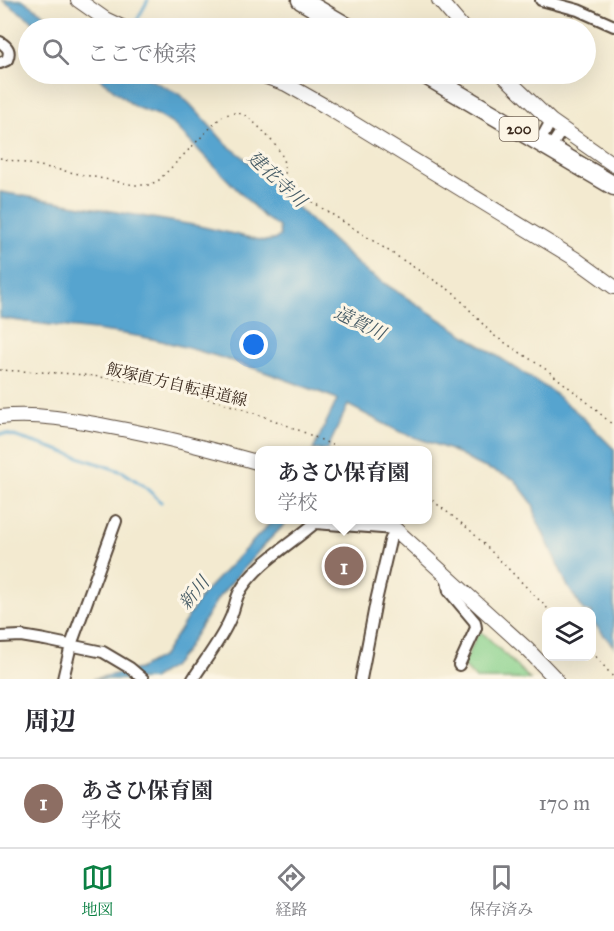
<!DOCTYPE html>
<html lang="ja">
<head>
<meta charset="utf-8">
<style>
	body { margin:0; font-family:"IM FELL Great Primer","Noto Serif JP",serif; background:#f7f7f7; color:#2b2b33 }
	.controls { position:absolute; right:18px; bottom:18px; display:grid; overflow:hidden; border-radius:12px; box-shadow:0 6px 24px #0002 }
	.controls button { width:54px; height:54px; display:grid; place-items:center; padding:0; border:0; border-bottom:2px solid #e1e1e2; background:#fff; color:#2b2b33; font:30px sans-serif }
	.you { position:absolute; left:254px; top:345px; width:21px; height:21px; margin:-15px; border:4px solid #fff; border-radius:50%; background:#1a73e8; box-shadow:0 0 0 9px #1a73e833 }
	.badge { display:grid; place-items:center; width:39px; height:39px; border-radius:50%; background:#0b8043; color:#fff; font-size:20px; font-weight:700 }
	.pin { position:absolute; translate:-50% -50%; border:3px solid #fff; box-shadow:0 2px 6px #0006 }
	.popup { position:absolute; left:255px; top:446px; width:177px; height:78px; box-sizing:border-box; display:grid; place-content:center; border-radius:12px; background:#fff; filter:drop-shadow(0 2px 4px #0005); font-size:20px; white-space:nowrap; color:#7c7c81 }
	.popup b { font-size:22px; color:#2b2b33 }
	.popup::after { content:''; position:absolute; left:50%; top:100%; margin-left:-12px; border:12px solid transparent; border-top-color:#fff }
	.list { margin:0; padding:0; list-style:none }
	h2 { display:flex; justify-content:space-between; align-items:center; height:78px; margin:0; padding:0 24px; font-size:26px }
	h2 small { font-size:20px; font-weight:400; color:#7c7c81 }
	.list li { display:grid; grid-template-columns:39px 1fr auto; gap:18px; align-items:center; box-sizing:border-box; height:90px; padding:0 24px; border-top:2px solid #e1e1e2 }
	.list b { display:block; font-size:22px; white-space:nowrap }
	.list p { margin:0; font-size:20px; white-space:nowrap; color:#7c7c81 }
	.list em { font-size:20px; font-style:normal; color:#7c7c81 }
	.icon { flex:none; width:33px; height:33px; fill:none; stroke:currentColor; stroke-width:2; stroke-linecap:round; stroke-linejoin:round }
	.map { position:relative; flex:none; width:614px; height:679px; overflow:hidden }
	.search { position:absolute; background:#fff; box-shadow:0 6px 24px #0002; left:18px; right:18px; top:18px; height:66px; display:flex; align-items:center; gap:15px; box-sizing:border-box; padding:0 21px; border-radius:33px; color:#7c7c81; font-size:22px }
	.sheet { height:168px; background:#fff }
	nav { display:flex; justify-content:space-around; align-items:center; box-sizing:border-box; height:84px; border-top:2px solid #e1e1e2; background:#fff; font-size:16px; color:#7c7c81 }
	nav a { display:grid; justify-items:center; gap:3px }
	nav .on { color:#0b8043 }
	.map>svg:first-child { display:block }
</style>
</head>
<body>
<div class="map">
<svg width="614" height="679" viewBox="0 0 614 679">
	<rect width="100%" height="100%" fill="#fcf5e5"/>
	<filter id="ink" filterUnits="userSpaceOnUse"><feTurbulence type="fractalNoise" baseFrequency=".0167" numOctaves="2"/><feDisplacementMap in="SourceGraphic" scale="12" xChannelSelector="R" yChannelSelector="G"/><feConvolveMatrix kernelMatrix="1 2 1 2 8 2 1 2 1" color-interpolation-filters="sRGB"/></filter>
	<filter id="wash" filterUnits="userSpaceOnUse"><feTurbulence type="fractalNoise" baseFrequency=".008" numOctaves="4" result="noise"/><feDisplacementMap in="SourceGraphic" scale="24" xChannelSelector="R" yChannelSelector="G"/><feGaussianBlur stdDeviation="1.35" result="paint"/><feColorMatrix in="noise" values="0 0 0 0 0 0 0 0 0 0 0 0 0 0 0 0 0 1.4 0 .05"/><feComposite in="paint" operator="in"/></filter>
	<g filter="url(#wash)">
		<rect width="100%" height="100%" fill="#f3ead0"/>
		<path fill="#8ad28d" stroke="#627e56" stroke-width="1.5" d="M 479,631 L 486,636 L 530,679 L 476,679 L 463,665 Z"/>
		<path fill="#56a4cf" stroke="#486776" stroke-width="1.5" d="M 2,0 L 23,0 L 64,28 L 43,28 Z
			M 94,74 L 140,74 L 179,94 L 190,104 L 227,145 L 242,156 L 365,271 L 550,390 L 578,413 L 614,449 L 614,647 L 592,621 L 592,612 L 584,611 L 568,587 L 537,520 L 533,504 L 514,479 L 476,464 L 451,450 L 400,432 L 348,405 L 327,450 L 313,450 L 337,400 L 335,398 C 282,378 229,358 173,344 C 117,329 57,328 0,318 L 0,192 L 199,226 L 264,241 L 274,240 L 280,236 L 279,227 L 264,217 L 174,125 L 158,115 L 135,107 Z
			M 273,520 L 289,520 L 263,546 L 218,598 L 184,653 L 172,667 L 152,679 L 93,679 L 139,669 L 163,656 L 202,595 Z"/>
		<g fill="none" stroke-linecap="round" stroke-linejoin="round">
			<path stroke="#56a4cf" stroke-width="3" d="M 135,24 L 148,0
				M 0,434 L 7,434 L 46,446 L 123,472 L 144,486 L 161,502"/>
		</g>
	</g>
	<g filter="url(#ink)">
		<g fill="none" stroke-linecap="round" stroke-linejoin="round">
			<defs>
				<path id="minor" d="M 541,0 L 578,10 L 614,26
					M 0,42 C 8,47 11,51 7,60 L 0,63
					M 540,141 L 551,121
					M 550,148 L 562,130
					M 446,575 L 449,591 L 475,622 L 476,628 L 459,665
					M 0,637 L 21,636 L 45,640 L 103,652 L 130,668 L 143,679
					M 63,679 L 71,645 L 116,521
					M 193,679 C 205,660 221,640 230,619 C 234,611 235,601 239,593 C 255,564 291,544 315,523 L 395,529 L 390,541 L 376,601 L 361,679"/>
				<path id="tertiary" d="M 78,0 L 105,19 L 124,28
					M 439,0 L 463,28
					M 258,74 L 286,84 L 325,106 L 574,258 L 614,287
					M 502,74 L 551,121 L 614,165
					M 0,417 C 36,413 75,420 111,427 C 161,436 211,449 260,463
					M 380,520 L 395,529 L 528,650 L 556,679"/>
				<path id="trunk" d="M 301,0 L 349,28
					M 424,74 L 614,186"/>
			</defs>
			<use href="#minor" stroke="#574739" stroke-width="14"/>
			<use href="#tertiary" stroke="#574739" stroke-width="16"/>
			<use href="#trunk" stroke="#574739" stroke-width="21"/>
			<path stroke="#574739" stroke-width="1.5" stroke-dasharray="1.5 4.5" stroke-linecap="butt" d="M 525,28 L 570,19
				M 0,158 L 134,185 L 148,185 L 158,181 L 221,117 C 228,114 236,111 244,115 C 254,120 278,146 282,156 C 286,167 283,178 291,188 L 454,293 L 493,335 L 547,370 L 586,401 L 614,426
				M 0,370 C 30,372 62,372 92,376 C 178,386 264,411 342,450
				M 428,497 L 470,530 L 551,612
				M 592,652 L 614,678"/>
			<use href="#minor" stroke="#fff" stroke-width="10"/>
			<use href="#tertiary" stroke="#fff" stroke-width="14"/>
			<use href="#trunk" stroke="#fff" stroke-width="18"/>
		</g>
	</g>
	<g text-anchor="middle" stroke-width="6" stroke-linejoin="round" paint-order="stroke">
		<rect fill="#fcf5e5" stroke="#75675a" stroke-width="1.5" x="499.5" y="117" width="39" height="24" rx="4.5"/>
		<g font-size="15" font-weight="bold" fill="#3b2a1e">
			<text x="519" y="134">200</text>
		</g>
		<g font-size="16" fill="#3b2a1e" stroke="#fcf5e5">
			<text transform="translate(177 384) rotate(13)" y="6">飯塚直方自転車道線</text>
		</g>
		<g font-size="18" font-style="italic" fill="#465b65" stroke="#fcf5e5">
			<text transform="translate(277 179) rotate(43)" y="6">建花寺川</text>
			<text transform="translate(360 323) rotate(26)" y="6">遠賀川</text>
			<text transform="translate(194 593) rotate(-51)" y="6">新川</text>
		</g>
	</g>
</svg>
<div class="controls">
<button><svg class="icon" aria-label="layers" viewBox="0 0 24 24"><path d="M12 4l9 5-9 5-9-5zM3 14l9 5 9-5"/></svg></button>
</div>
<div class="you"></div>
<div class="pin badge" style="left:344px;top:566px;background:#8d6e63">1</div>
<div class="popup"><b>あさひ保育園</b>学校</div>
<div class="search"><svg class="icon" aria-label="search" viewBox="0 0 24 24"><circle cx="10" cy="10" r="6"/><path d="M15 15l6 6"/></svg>ここで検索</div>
</div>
<section class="sheet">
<h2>周辺<small></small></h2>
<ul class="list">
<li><span class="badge" style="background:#8d6e63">1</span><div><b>あさひ保育園</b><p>学校</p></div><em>170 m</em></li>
</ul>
</section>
<nav>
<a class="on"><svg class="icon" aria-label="map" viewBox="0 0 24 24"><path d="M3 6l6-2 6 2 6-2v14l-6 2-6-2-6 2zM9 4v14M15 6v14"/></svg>地図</a>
<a><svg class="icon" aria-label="directions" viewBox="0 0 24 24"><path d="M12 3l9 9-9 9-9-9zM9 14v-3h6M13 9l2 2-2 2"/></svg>経路</a>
<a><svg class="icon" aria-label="saved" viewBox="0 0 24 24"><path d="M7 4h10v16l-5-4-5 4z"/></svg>保存済み</a>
</nav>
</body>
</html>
